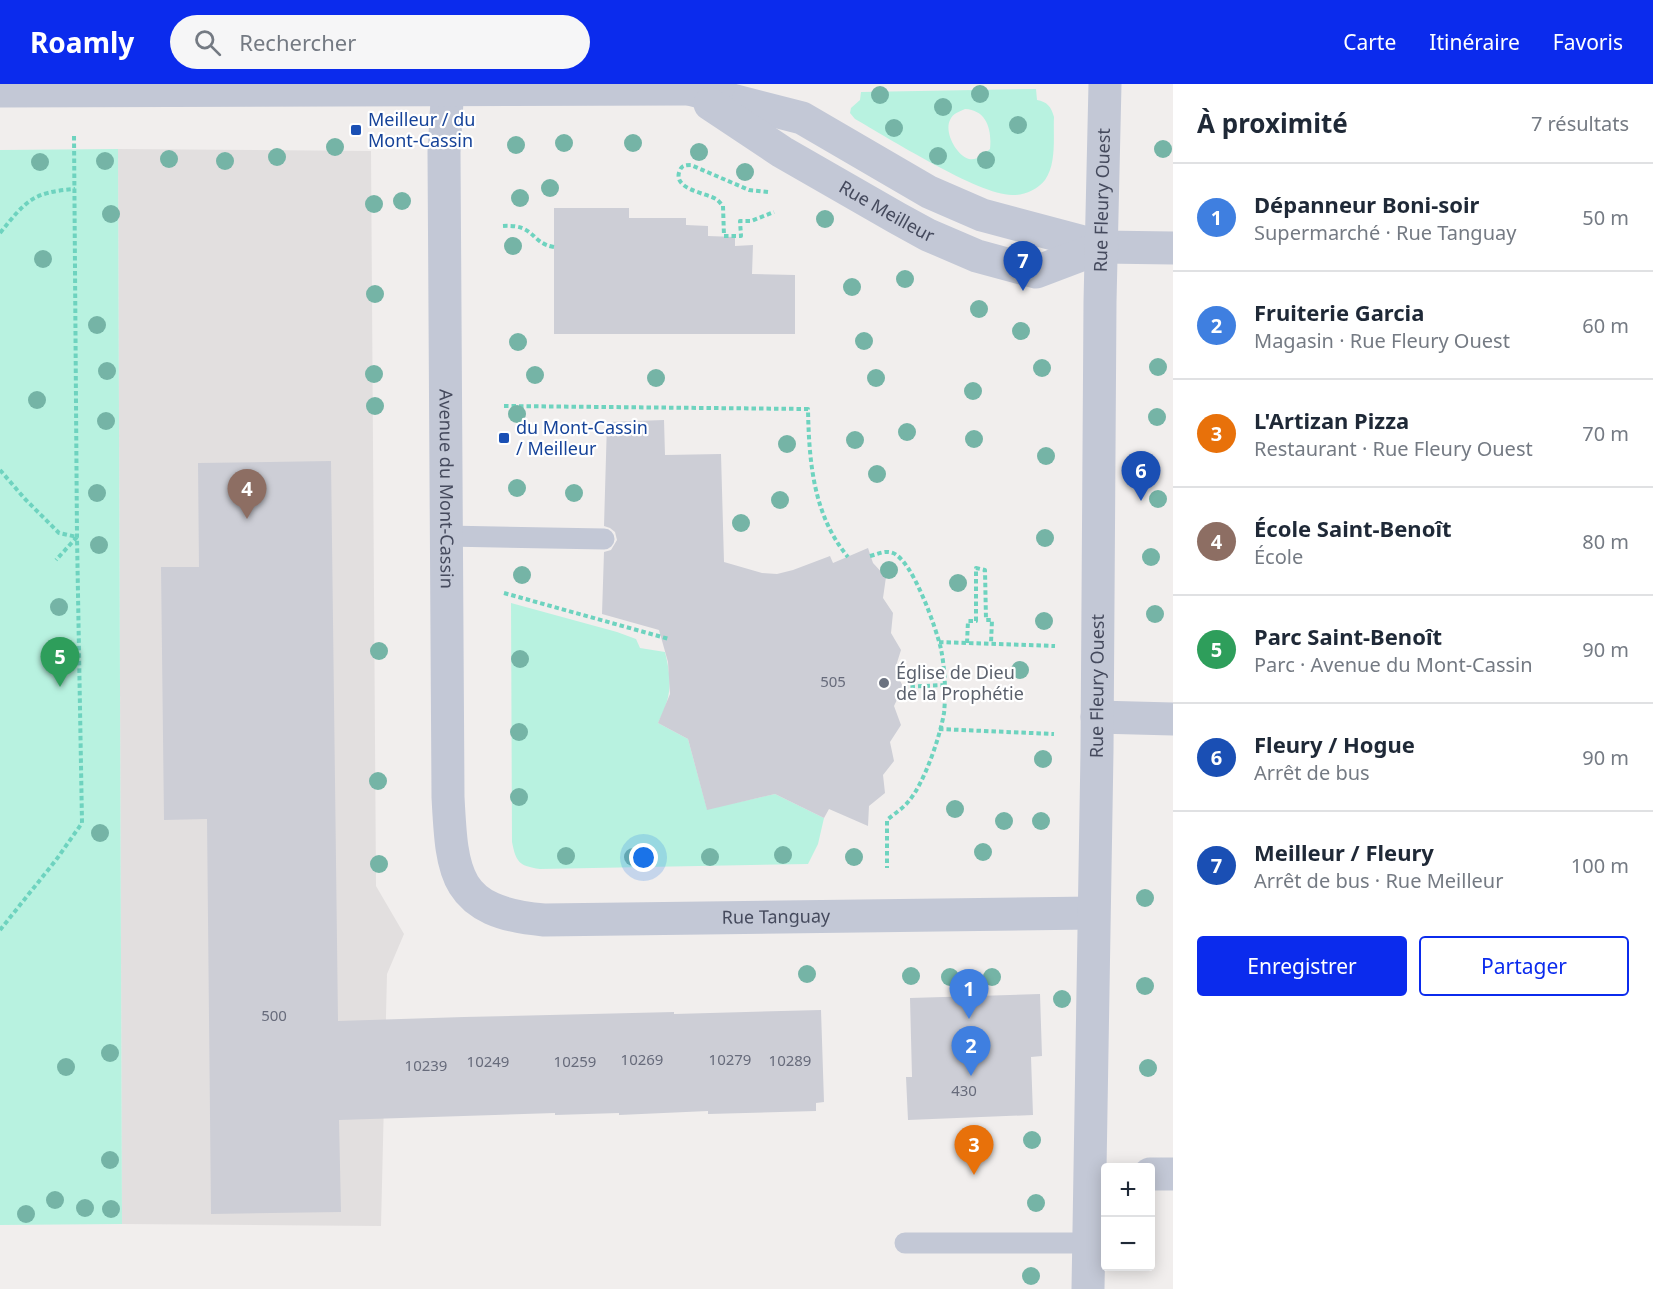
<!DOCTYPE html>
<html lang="fr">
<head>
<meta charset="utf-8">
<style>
	body { margin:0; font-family:"Noto Sans",sans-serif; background:#f6f6f7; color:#1f2937 }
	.controls { position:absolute; right:18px; bottom:18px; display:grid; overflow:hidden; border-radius:6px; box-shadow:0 3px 15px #0003 }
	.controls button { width:54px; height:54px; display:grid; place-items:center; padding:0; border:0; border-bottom:2px solid #e0e1e3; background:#fff; color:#1f2937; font:30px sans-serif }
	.you { position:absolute; left:644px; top:774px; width:21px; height:21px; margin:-15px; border:4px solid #fff; border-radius:50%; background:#1a73e8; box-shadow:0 0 0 9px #1a73e833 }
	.badge { display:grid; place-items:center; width:39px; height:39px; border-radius:50%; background:#0b2bed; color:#fff; font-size:20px; font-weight:700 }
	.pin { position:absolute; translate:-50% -50px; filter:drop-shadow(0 2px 3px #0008) }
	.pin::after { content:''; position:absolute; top:32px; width:21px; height:18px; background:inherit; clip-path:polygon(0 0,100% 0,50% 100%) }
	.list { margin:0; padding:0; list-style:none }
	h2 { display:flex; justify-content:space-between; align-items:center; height:78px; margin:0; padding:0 24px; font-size:26px }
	h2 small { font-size:20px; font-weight:400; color:#747a83 }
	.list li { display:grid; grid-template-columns:39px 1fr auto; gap:18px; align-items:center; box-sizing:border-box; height:108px; padding:0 24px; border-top:2px solid #e0e1e3 }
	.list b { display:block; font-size:22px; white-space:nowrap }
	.list p { margin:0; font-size:20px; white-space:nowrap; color:#747a83 }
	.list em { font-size:20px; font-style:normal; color:#747a83 }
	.actions { display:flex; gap:12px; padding:18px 24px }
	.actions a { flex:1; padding:14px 0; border:2px solid #0b2bed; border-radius:6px; text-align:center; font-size:21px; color:#0b2bed }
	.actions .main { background:#0b2bed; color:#fff }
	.icon { flex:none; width:33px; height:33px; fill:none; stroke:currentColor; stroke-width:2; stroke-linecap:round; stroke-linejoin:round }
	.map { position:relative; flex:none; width:1173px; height:1205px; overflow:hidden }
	header { display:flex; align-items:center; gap:36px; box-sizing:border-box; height:84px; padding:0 30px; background:#0b2bed; color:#fff }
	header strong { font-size:28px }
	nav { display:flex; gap:33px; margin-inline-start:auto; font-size:21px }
	.search { width:420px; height:54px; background:#f6f6f7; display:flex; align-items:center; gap:15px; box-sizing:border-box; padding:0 21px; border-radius:33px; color:#747a83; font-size:22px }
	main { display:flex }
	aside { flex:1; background:#fff }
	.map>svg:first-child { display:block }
</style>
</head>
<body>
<header>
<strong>Roamly</strong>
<div class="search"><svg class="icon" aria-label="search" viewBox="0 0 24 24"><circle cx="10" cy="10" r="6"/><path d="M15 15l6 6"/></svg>Rechercher</div>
<nav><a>Carte</a><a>Itinéraire</a><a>Favoris</a></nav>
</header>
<main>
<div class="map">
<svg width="1173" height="1205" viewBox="0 0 1173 1205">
	<rect width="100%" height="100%" fill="#f1eeed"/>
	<path fill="#e2dfdf" d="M 118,65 L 371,67 L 376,802 L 404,850 L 387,890 L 381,1142 L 122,1140 Z"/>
	<path fill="#b8f2e0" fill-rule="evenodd" d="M 1036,5 L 1037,16 C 1047,18 1051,22 1054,33 C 1053,52 1057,79 1045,96 C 1037,106 1025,111 1013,111 C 980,112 887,53 855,35 L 850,29 L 851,24 L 860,16 L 861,8 ZM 965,25 C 987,26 992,46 990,65 C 985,69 977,77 969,75 C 956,71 944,48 950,36 C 953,29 959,28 965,25 Z
		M 118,65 L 122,1140 L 0,1141 L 0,66 Z
		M 511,519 L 617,548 L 636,555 L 640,564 L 665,568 C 672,597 672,612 658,639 L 688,655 L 707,725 L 775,710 L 824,734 L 818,760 L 808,780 L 540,785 C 519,782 516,778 512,758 Z"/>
	<path fill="#cdced6" d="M 554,124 L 629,124 L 629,134 L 686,134 L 686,141 L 708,142 L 708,152 L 735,153 L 735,162 L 753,161 L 752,190 L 795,191 L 795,250 L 554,250 Z
		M 664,336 L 665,371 L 721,370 L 724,478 L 762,489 L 777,490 L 793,486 L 830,472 L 833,479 L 868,464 L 873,479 L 886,493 L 883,514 L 893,529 L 891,549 L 901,566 L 895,585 L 903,603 L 894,622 L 901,641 L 890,658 L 894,677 L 883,691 L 885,709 L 869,722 L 868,742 L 829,725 L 824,734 L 775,710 L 707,726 L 688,655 L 658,639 L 670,610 L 668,578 L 659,546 L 602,530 L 604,468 L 611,466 L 617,456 L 615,448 L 610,444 L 604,442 L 607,338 Z
		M 331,377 L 338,937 L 464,933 L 674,928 L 674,930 L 821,926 L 824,1018 L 816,1019 L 816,1027 L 708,1030 L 708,1027 L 619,1031 L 619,1029 L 555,1031 L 555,1029 L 339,1036 L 341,1128 L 211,1130 L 207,735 L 164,736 L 161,483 L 199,483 L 198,379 Z
		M 1040,910 L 1042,972 L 1031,973 L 1033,1031 L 908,1036 L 906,993 L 912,993 L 910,914 Z"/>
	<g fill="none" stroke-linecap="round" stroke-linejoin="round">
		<path stroke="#6ed3bf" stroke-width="4" stroke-dasharray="4.5 3" stroke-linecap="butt" d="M 768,108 L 749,106 L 691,81 C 686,81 682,81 680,86 C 671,105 706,109 716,115 C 719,117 721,120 723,122 L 724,152 L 741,152 L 740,137 L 751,137 L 774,128
			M 503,142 C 536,140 530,159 554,163
			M 0,149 C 26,117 32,108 75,105
			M 504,322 L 808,325 C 809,377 813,431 848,473
			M 0,386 L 25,415 L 59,449 L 77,453 L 56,476
			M 870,472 C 878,470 885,466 893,469 C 913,477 936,544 941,565 C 945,585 946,610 944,629 C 940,653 924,700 908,718 C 902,725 894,730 887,736 L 887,784
			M 504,509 L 669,555
			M 939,558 L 1055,562
			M 967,559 L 968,537 L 976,537 L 976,484 L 985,486 L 986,536 L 992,536 L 991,559
			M 903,603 L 945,601
			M 939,645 L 1054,650
			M 0,846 L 56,776 L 82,739 L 77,453 L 74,50"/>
		<path stroke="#c3c8d6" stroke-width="21" d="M 446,452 L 604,455
			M 905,1159 L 1088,1159"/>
		<g stroke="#c3c8d6" stroke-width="33">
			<path id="s1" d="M 448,0 L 444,68 L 448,713 C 452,791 454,828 544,836 L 1093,829"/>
			<path d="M 693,6 L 802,34 L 929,108 L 982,131 L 1102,163 L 1173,164"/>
			<path d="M 0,7 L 688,5 L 720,0"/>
			<path id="s2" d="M 710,20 L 782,68 L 897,134 L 928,151 L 977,172 L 1036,188 L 1102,163"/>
			<path d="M 1097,633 L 1173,635"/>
			<path d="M 1150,1090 L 1173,1090"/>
		</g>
		<path stroke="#c3c8d6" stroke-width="33" id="s3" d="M 1088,1205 L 1097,667 L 1100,218 L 1105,0"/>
	</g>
	<g fill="#75b4a6">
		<circle cx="980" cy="10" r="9"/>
		<circle cx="880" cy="11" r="9"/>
		<circle cx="943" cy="23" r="9"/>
		<circle cx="1018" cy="41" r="9"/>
		<circle cx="894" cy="44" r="9"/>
		<circle cx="564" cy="59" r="9"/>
		<circle cx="633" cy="59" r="9"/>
		<circle cx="516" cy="61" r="9"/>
		<circle cx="335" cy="63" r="9"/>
		<circle cx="1163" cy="65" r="9"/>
		<circle cx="699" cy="68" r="9"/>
		<circle cx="938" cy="72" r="9"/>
		<circle cx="277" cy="73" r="9"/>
		<circle cx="169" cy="75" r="9"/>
		<circle cx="986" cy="76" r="9"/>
		<circle cx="105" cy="77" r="9"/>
		<circle cx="225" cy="77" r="9"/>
		<circle cx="40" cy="78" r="9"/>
		<circle cx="745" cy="88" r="9"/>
		<circle cx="550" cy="104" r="9"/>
		<circle cx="520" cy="114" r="9"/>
		<circle cx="402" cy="117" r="9"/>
		<circle cx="374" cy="120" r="9"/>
		<circle cx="111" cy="130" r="9"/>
		<circle cx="825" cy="135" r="9"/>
		<circle cx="513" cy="162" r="9"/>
		<circle cx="43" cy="175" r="9"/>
		<circle cx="905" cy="195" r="9"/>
		<circle cx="852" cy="203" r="9"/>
		<circle cx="375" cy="210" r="9"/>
		<circle cx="979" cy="225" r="9"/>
		<circle cx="97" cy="241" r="9"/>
		<circle cx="1021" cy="247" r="9"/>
		<circle cx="864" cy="257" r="9"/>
		<circle cx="518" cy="258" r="9"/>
		<circle cx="1158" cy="283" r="9"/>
		<circle cx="1042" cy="284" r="9"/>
		<circle cx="107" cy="287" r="9"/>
		<circle cx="374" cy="290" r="9"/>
		<circle cx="535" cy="291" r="9"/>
		<circle cx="656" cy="294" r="9"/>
		<circle cx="876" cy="294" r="9"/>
		<circle cx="973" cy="307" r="9"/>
		<circle cx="37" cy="316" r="9"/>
		<circle cx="375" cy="322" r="9"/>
		<circle cx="517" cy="330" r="9"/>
		<circle cx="1157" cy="333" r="9"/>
		<circle cx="106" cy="337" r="9"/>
		<circle cx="907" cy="348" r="9"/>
		<circle cx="974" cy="355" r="9"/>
		<circle cx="855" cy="356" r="9"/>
		<circle cx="787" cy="360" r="9"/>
		<circle cx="1046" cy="372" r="9"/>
		<circle cx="877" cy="390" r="9"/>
		<circle cx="517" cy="404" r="9"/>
		<circle cx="97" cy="409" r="9"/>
		<circle cx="574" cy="409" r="9"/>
		<circle cx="1158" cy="415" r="9"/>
		<circle cx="780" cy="416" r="9"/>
		<circle cx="741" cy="439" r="9"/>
		<circle cx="1045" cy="454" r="9"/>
		<circle cx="99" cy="461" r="9"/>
		<circle cx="1151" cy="473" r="9"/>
		<circle cx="889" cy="486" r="9"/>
		<circle cx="522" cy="491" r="9"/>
		<circle cx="958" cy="499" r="9"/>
		<circle cx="59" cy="523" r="9"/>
		<circle cx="1155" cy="530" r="9"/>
		<circle cx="1044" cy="537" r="9"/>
		<circle cx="379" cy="567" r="9"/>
		<circle cx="520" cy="575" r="9"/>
		<circle cx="1020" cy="586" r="9"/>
		<circle cx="519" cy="648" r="9"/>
		<circle cx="1043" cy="675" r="9"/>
		<circle cx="378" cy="697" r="9"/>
		<circle cx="519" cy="713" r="9"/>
		<circle cx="955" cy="725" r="9"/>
		<circle cx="1004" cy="737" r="9"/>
		<circle cx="1041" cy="737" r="9"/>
		<circle cx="100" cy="749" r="9"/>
		<circle cx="983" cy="768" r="9"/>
		<circle cx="783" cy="771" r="9"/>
		<circle cx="566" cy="772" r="9"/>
		<circle cx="633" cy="773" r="9"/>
		<circle cx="710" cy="773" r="9"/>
		<circle cx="854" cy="773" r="9"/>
		<circle cx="379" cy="780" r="9"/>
		<circle cx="1145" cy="814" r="9"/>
		<circle cx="807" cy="890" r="9"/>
		<circle cx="911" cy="892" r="9"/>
		<circle cx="950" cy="893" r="9"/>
		<circle cx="992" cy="893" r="9"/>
		<circle cx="1145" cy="902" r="9"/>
		<circle cx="1062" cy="915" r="9"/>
		<circle cx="110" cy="969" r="9"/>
		<circle cx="66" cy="983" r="9"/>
		<circle cx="1148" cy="984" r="9"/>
		<circle cx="1032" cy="1056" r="9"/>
		<circle cx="110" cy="1076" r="9"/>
		<circle cx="55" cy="1116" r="9"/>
		<circle cx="1036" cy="1119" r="9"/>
		<circle cx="85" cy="1124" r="9"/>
		<circle cx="111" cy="1125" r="9"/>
		<circle cx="26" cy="1130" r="9"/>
		<circle cx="1031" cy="1192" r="9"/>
	</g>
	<g fill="#1a4fb4" stroke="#fff" stroke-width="2">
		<rect x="350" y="40" width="12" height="12" rx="3"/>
		<rect x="498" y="348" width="12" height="12" rx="3"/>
	</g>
	<circle fill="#6b7280" stroke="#fff" stroke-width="2" cx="884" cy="599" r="6"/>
	<g text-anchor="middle" stroke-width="4.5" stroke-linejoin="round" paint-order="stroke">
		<g font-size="15" fill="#676b7b">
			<text x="833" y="603">505</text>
			<text x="274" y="937">500</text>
			<text x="642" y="981">10269</text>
			<text x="730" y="981">10279</text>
			<text x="790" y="982">10289</text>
			<text x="488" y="983">10249</text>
			<text x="575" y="983">10259</text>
			<text x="426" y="987">10239</text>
			<text x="964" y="1012">430</text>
		</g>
		<g font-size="18" fill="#164399" stroke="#fff" text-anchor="start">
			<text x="368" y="42">Meilleur / du<tspan x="368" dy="21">Mont-Cassin</tspan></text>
			<text x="516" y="350">du Mont-Cassin<tspan x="516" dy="21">/ Meilleur</tspan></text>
		</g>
		<g font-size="18" fill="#454a5d" stroke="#fff">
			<text dy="6" stroke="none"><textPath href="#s3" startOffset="1089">Rue Fleury Ouest</textPath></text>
			<text dy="6" stroke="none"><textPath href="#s2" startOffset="207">Rue Meilleur</textPath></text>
			<text dy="6" stroke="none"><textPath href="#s1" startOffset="405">Avenue du Mont-Cassin</textPath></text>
			<text dy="6" stroke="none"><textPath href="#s3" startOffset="603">Rue Fleury Ouest</textPath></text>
			<text dy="6" stroke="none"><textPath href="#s1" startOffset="1126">Rue Tanguay</textPath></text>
		</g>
		<g font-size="18" fill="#5b616d" stroke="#fff" text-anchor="start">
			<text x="896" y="595">Église de Dieu<tspan x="896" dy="21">de la Prophétie</tspan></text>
		</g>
	</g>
</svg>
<div class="controls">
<button>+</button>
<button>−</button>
</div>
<div class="you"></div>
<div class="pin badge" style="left:969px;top:935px;background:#3f7fe0">1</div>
<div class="pin badge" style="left:971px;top:992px;background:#3f7fe0">2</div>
<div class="pin badge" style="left:974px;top:1091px;background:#e8710a">3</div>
<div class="pin badge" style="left:247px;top:435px;background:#8d6e63">4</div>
<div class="pin badge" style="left:60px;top:603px;background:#2e9e5b">5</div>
<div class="pin badge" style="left:1141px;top:417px;background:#1a4fb4">6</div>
<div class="pin badge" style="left:1023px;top:207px;background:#1a4fb4">7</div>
</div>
<aside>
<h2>À proximité<small>7 résultats</small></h2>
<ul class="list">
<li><span class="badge" style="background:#3f7fe0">1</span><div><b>Dépanneur Boni-soir</b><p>Supermarché · Rue Tanguay</p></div><em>50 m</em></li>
<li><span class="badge" style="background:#3f7fe0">2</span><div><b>Fruiterie Garcia</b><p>Magasin · Rue Fleury Ouest</p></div><em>60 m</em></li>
<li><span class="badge" style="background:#e8710a">3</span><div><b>L'Artizan Pizza</b><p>Restaurant · Rue Fleury Ouest</p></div><em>70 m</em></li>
<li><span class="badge" style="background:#8d6e63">4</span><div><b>École Saint-Benoît</b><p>École</p></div><em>80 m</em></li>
<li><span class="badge" style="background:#2e9e5b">5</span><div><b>Parc Saint-Benoît</b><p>Parc · Avenue du Mont-Cassin</p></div><em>90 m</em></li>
<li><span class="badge" style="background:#1a4fb4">6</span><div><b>Fleury / Hogue</b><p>Arrêt de bus</p></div><em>90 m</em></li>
<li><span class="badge" style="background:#1a4fb4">7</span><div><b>Meilleur / Fleury</b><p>Arrêt de bus · Rue Meilleur</p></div><em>100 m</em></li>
</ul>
<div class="actions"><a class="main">Enregistrer</a><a>Partager</a></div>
</aside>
</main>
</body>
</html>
